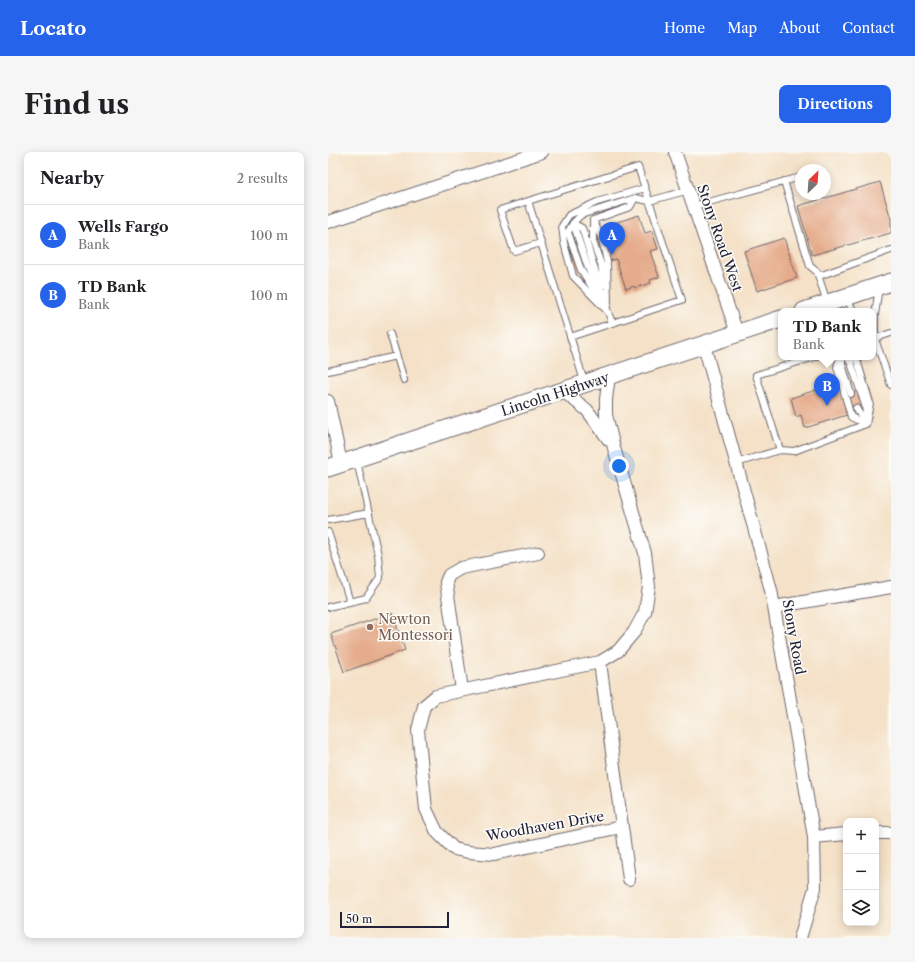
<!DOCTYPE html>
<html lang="en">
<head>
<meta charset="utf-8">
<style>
	body { margin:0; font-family:"Libre Caslon Text",serif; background:#f6f6f6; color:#202124 }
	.controls { position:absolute; right:12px; bottom:12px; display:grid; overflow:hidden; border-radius:8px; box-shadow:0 2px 10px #0003 }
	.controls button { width:36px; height:36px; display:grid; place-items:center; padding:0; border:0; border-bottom:1px solid #e0e0e0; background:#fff; color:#202124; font:20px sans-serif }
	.compass { position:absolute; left:467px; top:12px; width:36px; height:36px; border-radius:50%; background:#fff; box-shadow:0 2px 10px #0003; rotate:25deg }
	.scale { position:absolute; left:12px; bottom:10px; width:109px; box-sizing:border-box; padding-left:4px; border:2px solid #22223b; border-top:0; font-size:11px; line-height:14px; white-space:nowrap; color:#22223b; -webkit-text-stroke:3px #fdfcf7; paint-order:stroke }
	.you { position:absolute; left:291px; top:314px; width:14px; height:14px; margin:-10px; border:3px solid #fff; border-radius:50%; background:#1a73e8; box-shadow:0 0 0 6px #1a73e833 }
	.badge { display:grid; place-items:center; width:26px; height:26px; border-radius:50%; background:#2563eb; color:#fff; font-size:13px; font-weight:700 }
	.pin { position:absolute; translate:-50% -33px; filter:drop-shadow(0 1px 2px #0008) }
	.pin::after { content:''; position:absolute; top:21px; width:14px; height:12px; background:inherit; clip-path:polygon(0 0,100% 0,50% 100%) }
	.popup { position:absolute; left:450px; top:156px; width:98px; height:52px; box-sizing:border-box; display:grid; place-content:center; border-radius:8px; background:#fff; filter:drop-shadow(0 1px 3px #0005); font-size:13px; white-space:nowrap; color:#757577 }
	.popup b { font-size:15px; color:#202124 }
	.popup::after { content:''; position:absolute; left:50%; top:100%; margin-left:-8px; border:8px solid transparent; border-top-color:#fff }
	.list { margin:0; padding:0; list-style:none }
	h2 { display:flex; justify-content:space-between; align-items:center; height:52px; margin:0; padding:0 16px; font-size:17px }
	h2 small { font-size:13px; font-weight:400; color:#757577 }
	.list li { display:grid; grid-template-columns:26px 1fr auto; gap:12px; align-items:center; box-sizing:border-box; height:60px; padding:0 16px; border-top:1px solid #e0e0e0 }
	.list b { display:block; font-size:15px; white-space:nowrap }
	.list p { margin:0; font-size:13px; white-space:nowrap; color:#757577 }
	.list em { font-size:13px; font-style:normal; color:#757577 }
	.icon { flex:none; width:22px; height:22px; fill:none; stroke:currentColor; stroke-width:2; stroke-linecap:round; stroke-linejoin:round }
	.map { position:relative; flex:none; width:563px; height:786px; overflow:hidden; border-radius:8px }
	header { display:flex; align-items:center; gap:24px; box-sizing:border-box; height:56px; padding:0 20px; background:#2563eb; color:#fff }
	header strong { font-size:19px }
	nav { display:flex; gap:22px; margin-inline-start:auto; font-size:14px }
	.intro { display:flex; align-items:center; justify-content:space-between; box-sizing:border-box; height:96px; padding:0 24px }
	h1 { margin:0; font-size:28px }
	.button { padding:10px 18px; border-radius:8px; background:#2563eb; color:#fff; font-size:14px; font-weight:700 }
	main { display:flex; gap:24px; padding:0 24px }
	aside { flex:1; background:#fff; border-radius:8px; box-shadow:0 2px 10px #0003 }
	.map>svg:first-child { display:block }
</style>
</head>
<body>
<header>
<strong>Locato</strong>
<nav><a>Home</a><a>Map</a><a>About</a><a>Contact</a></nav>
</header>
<div class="intro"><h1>Find us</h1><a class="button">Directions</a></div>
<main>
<aside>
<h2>Nearby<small>2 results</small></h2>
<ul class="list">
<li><span class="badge">A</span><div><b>Wells Fargo</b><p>Bank</p></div><em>100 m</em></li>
<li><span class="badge">B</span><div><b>TD Bank</b><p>Bank</p></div><em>100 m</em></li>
</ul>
</aside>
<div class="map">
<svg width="563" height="786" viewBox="0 0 563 786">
	<rect width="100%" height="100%" fill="#fdfcf7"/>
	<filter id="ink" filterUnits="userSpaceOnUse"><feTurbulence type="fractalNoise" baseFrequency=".025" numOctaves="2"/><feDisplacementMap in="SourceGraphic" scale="8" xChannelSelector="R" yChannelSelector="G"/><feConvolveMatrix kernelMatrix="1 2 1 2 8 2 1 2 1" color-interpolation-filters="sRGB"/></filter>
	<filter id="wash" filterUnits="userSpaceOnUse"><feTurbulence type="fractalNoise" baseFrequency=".012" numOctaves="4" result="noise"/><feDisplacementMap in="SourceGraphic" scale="16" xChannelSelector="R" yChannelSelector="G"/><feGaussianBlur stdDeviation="0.9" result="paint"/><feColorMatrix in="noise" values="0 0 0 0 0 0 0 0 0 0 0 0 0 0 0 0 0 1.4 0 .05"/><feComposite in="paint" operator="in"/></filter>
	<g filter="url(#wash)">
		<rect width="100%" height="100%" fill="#f4e1c7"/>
		<g id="blocks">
			<path fill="#e5ab8a" d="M 552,30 L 563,67 L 563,81 L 484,103 L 470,54 Z
				M 311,63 L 317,81 L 324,79 L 330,97 L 322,99 L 331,125 L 322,128 L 323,131 L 307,136 L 306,134 L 298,137 L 288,107 L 251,119 L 243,97 L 280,85 L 277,74 Z
				M 456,86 L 469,126 L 429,139 L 416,99 Z
				M 510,231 L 514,244 L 540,236 L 544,251 L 517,259 L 519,263 L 477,276 L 473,263 L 468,265 L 463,246 Z
				M 64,461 L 77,498 L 16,520 L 3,482 Z"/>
		</g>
	</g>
	<g filter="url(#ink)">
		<use href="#blocks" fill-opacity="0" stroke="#6c656c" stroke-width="1"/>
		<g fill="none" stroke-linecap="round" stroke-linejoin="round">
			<defs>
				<path id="service" d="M 456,29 L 482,114 L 489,120 L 499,150
					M 200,49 L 310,15 L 354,148 L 242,185
					M 366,54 L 473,25
					M 245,71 L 254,76 L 280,160 L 253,118 L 240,80 Z
					M 265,71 L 265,90 L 273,112 L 276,133
					M 213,91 L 186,99 L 172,58 L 200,49 L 252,216 L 256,230
					M 491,124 L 563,98
					M 518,147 L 526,159
					M 280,152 L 279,110 L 274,87 L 265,68 L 302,55 L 307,46
					M 280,160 L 260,116 L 245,71 L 253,63 L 307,46 L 321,49 L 361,38
					M 284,171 L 280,160 L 245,124 L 236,91 L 234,74 L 241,63 L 269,50 L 317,36
					M 62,182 L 76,228
					M 545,185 L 547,187 L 547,163 L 551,135
					M 545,187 L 563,181
					M 547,187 L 563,233
					M 512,205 L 509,215 L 523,265 L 537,272
					M 514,205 L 514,212 L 523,242
					M 519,205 L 523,211 L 537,253 L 538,263
					M 525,205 L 529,208 L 542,251 L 538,272
					M 0,219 L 69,204
					M 452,298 L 466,299 L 538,272 L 528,256
					M 408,311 L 452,298 L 428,223 L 487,205
					M 0,368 L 41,361
					M 0,380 L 22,450
					M 0,455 L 38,446 L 52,426 L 50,403 L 29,309"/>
				<path id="minor" d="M 347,0 L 409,181
					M 0,70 L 214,0
					M 376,193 L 443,438 L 486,685 L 487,736 L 472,786
					M 281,224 L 278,247 L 278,263 L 286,296 L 317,401 L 321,435 L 317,460 L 306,480 L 290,499 L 272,510 L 108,544 L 96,554 L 90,578 L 98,657 L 109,680 L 126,697 L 140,700 L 166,702 L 293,675
					M 235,239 L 259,258 L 281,288
					M 0,249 L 13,311
					M 446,455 L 563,435
					M 272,510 L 301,727
					M 134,538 L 118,430 L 121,423 L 133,416 L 210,401
					M 548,681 L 563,681
					M 486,685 L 518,682"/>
				<path id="secondary" d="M 476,159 L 563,130
					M 0,316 L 453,167"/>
			</defs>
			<use href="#service" stroke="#6c656c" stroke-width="8"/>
			<use href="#minor" stroke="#6c656c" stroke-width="14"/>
			<use href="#secondary" stroke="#6c656c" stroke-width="19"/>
			<use href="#service" stroke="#fff" stroke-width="6"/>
			<use href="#minor" stroke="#fff" stroke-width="12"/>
			<use href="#secondary" stroke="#fff" stroke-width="17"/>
		</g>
	</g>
	<circle fill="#8d6e63" stroke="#fdfcf7" stroke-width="1.5" cx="42" cy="475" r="4"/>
	<g text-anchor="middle" stroke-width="3" stroke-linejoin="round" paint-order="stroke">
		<g font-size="14" fill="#22223b" stroke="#fdfcf7">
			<text transform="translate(392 86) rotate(71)" y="5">Stony Road West</text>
			<text transform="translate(227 242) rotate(-18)" y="5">Lincoln Highway</text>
			<text transform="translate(466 485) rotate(80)" y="5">Stony Road</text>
			<text transform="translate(217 674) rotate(-10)" y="5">Woodhaven Drive</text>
		</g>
		<g font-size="14" fill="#785e54" stroke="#fdfcf7" text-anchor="start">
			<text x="50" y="472">Newton<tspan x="50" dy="16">Montessori</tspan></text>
		</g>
	</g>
</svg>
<div class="controls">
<button>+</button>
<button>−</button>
<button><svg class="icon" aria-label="layers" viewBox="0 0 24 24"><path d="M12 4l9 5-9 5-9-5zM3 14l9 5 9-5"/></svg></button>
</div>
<svg class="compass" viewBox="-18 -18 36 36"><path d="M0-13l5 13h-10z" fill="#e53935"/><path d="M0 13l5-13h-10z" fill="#757577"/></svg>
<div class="scale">50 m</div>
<div class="you"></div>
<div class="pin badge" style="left:284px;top:103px">A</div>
<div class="pin badge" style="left:499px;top:254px">B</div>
<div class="popup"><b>TD Bank</b>Bank</div>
</div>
</main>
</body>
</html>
